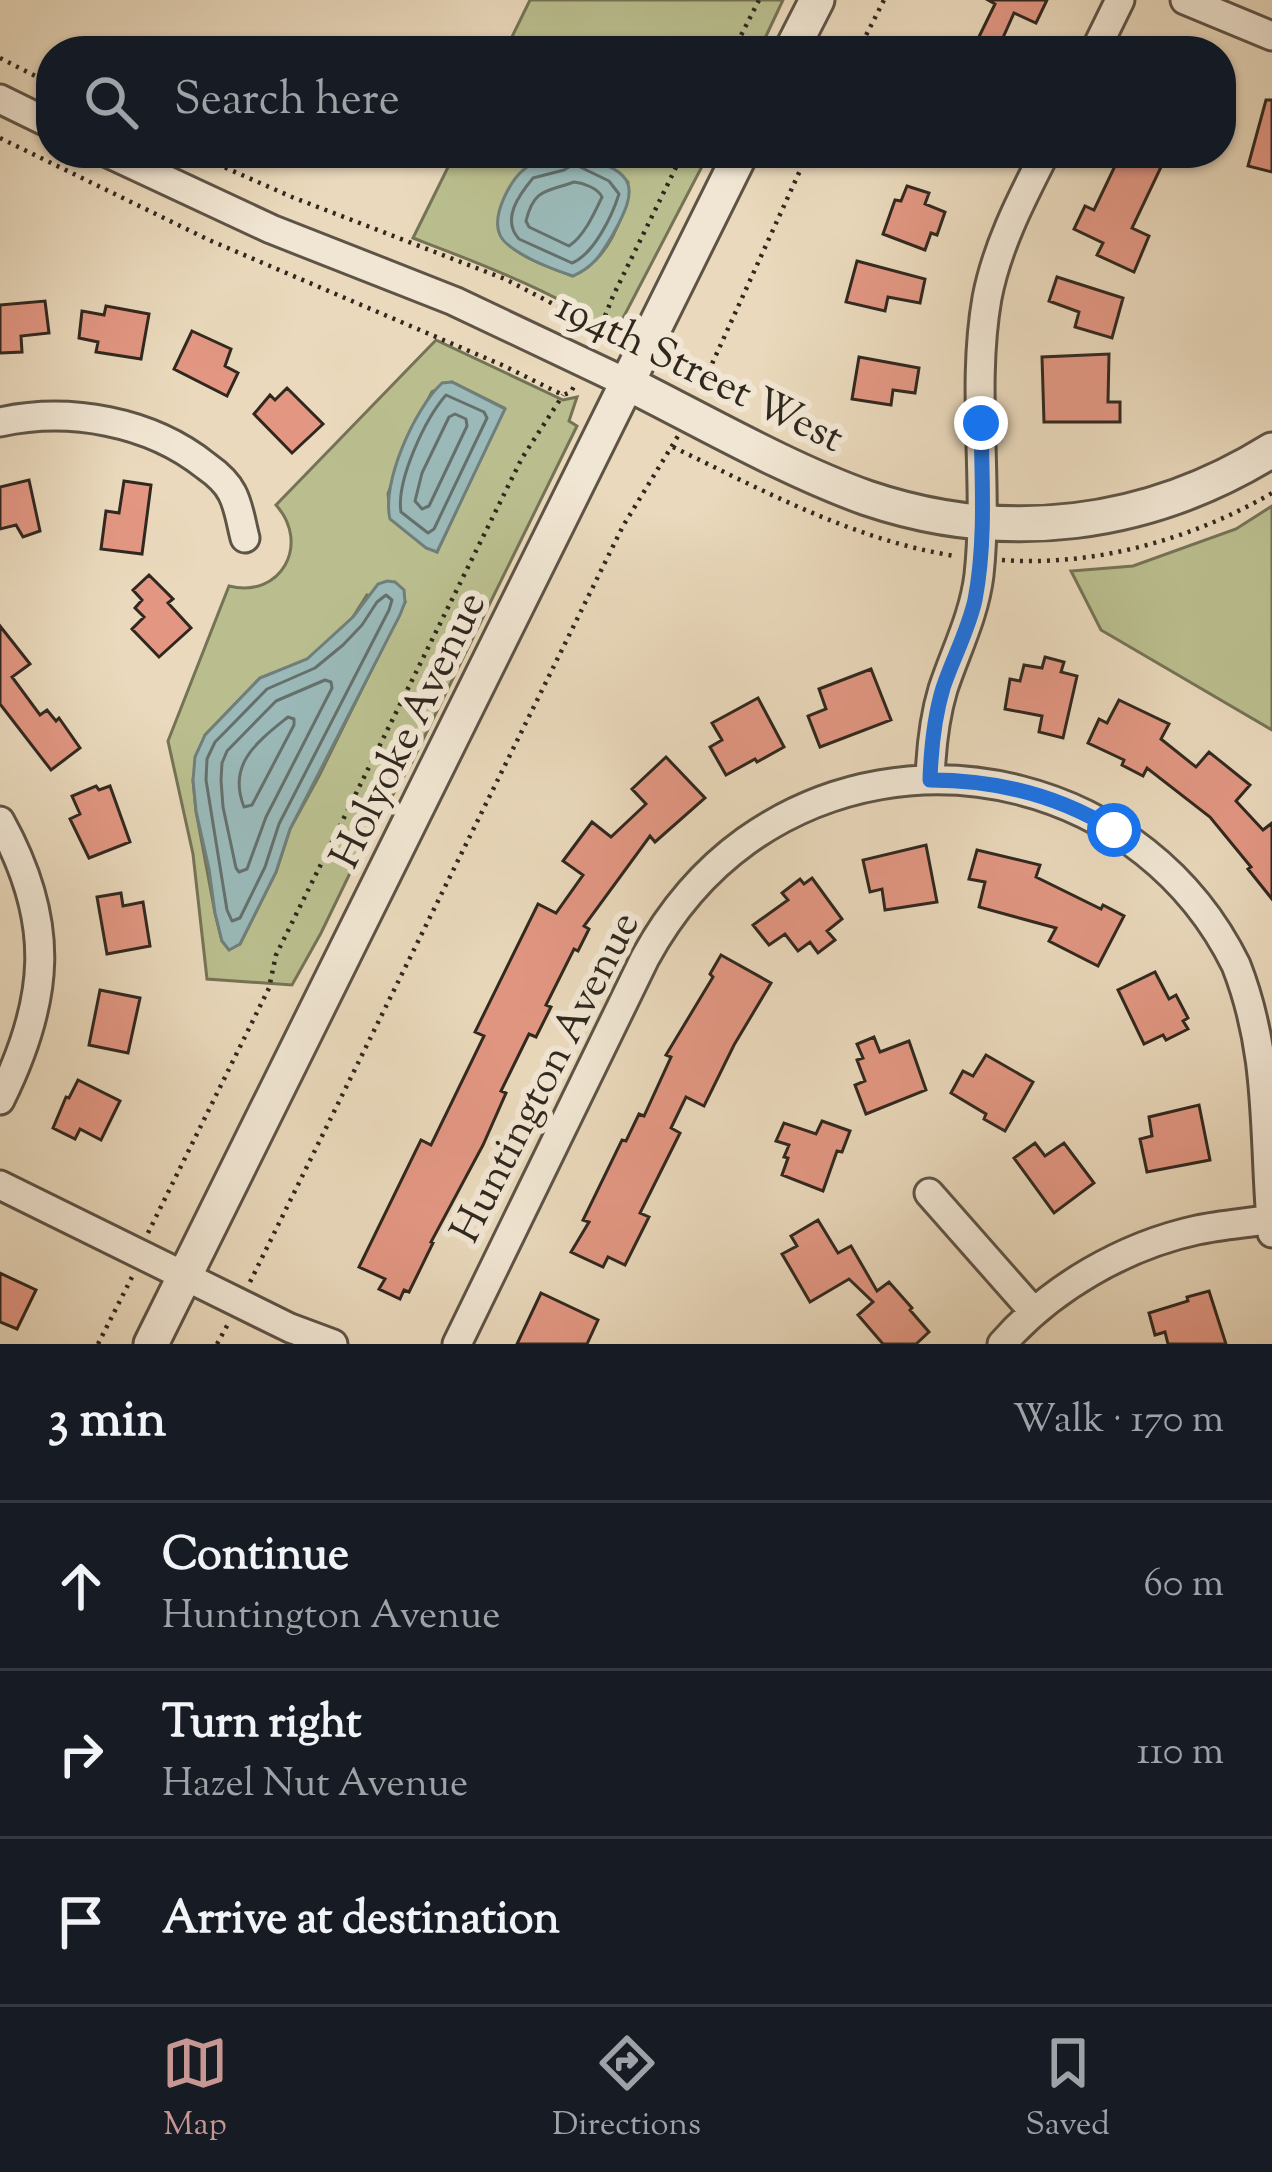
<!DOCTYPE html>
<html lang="en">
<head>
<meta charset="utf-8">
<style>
	body { margin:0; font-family:"Sorts Mill Goudy",serif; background:#242831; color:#f1f3f6 }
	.stop { position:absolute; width:36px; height:36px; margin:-27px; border:9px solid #1a73e8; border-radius:50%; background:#fff }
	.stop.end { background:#1a73e8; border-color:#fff; box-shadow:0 3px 12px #0008 }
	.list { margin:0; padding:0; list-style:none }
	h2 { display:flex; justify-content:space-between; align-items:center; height:156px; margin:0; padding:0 48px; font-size:51px }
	h2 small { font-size:39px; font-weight:400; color:#9ea1a6 }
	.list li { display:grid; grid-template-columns:78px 1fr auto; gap:36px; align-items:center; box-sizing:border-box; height:168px; padding:0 48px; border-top:3px solid #363941 }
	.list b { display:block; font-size:45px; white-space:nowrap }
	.list p { margin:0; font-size:39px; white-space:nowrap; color:#9ea1a6 }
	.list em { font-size:39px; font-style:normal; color:#9ea1a6 }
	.icon { flex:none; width:66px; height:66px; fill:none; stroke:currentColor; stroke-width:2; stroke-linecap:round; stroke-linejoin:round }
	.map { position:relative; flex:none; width:1272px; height:1344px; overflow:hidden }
	.search { position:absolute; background:#171b24; box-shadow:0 3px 9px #0004; left:36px; right:36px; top:36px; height:132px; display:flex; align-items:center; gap:30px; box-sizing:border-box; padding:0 42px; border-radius:48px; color:#9ea1a6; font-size:45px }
	.sheet { height:660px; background:#171b24 }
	nav { display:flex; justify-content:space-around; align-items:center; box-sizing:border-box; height:168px; border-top:3px solid #363941; background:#171b24; font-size:33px; color:#9ea1a6 }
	nav a { display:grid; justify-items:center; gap:6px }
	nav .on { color:#c59692 }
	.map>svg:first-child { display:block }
</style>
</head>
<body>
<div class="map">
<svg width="1272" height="1344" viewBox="0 0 1272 1344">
	<rect width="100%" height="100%" fill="#ead9bc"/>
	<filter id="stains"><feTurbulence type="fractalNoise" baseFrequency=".00167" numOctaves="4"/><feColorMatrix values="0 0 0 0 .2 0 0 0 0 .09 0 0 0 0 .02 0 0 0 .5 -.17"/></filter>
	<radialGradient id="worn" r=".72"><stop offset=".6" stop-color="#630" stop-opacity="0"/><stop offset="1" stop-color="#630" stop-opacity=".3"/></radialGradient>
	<path fill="#babe8e" stroke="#757356" stroke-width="3" fill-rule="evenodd" d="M 530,0 L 783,0 L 759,51 L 647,51 C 636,44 629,43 618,51 L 505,51 Z
		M 455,153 L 709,153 L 622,320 L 618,320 L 611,331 L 605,333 C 586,302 452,253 413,238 ZM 570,157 C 594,156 611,166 628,182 C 626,218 607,261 573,276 C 548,267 503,253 498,225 L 540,163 Z
		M 436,340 L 563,400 L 577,397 L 569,421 L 577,426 L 410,766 L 367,838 L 321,933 L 292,985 L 207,979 L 193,854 L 168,741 L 229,586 C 281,599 311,544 276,505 ZM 452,382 L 504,408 L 437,552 L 391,519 L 388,494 L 410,433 L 432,392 ZM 367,595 L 405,602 L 319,776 L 290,829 L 276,872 L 240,944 L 229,949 L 222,941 L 215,913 L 196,811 L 193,780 L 205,735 L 260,678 L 307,660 L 334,637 L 353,617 Z
		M 1272,506 L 1272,730 L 1101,630 L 1071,571 L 1133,566 L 1236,529 Z"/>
	<path fill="#9ab9b8" stroke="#707f7b" stroke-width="3" d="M 582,157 C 637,172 639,188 613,234 C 601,254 595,266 573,276 C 555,270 508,253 500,235 C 491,216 510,179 527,167 C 540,158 567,157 582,157 Z
		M 452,382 L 505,409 L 437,552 L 426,548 L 390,519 C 381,483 415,408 442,383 Z
		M 387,581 L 395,582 L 404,590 L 405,602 L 400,615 L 290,829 L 276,872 L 240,944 L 229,950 L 222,941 L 215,913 L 209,869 L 196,811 L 193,780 L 195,757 L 205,735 L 260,678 L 307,659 L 353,617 L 378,584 Z"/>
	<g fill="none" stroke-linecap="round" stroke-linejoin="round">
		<path stroke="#65706c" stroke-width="3" d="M 574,164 L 609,181 L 619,194 C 612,216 594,254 572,263 L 519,239 C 501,219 519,195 533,178 L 564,170 Z
			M 574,182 C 583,183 598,188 602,197 C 594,214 584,236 569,246 L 529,227 L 526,221 C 534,188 547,192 574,182 Z
			M 446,395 L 484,412 L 487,418 L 434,529 L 428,533 L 401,512 C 396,481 425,419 446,395 Z
			M 455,414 L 466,419 L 467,426 L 429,506 L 422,509 L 415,501 L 422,473 L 449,417 Z
			M 386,595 L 392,600 L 389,610 L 279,824 L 265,867 L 240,918 L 232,921 L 227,910 L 206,780 L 207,759 L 215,742 L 225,732 L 267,689 L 315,668 L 343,645 L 362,625 L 377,602 Z
			M 325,680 L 331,682 L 332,688 L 266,817 L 247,869 L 239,872 L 236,868 L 223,807 L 221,780 L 222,763 L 227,751 L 276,701 Z
			M 288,717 L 294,719 L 294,725 L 252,805 L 244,807 C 227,764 257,742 288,717 Z"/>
	</g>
	<path fill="#e39783" stroke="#30281f" stroke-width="3" d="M 988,0 L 1047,0 L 1036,23 L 1014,13 L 997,51 L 972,51 L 995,4 Z
		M 1266,100 L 1272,100 L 1272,172 L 1248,166 Z
		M 1088,153 L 1161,153 L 1156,163 L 1162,165 L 1132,228 L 1149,236 L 1134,272 L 1097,255 L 1103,243 L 1074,229 L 1085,206 L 1094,210 L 1115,166 Z
		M 907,186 L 929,193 L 925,204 L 945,212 L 937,235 L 931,233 L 925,250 L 883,234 L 895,200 L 901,201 Z
		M 857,261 L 925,279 L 920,303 L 888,297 L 885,311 L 846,302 Z
		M 1057,277 L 1123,298 L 1112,338 L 1075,327 L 1079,312 L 1049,301 Z
		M 45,301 L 49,333 L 21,336 L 22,352 L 0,353 L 0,305 Z
		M 106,306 L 149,314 L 141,359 L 96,352 L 98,342 L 79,338 L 82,311 L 104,315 Z
		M 192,331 L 231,349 L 225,366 L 238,373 L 227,396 L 174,369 Z
		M 1109,354 L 1108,402 L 1120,402 L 1120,422 L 1044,422 L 1042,357 Z
		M 859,357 L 919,368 L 915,393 L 893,390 L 891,405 L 852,399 Z
		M 287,388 L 323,424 L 292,453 L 254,414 L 270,395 L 275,400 Z
		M 29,480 L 40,531 L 23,537 L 16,525 L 0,529 L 0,487 Z
		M 124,481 L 151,485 L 142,554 L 101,549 L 106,511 L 119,513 Z
		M 149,575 L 173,599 L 168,603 L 191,628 L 159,657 L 132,629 L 144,617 L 135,608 L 142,600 L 133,590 Z
		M 0,626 L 30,664 L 12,677 L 40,715 L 47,710 L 56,721 L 59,718 L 80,748 L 51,770 L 0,704 Z
		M 1045,657 L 1064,662 L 1061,672 L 1077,676 L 1063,738 L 1039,732 L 1042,716 L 1005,709 L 1010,679 L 1020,681 L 1024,665 L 1042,668 Z
		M 871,669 L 891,720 L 820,747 L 808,716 L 826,709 L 819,689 Z
		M 758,698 L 784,747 L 757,762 L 755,759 L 726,775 L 710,747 L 722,740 L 712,723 Z
		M 1119,700 L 1169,724 L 1161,739 L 1196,767 L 1209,752 L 1250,785 L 1236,801 L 1263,830 L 1272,823 L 1272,899 L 1248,869 L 1251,867 L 1210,817 L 1147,768 L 1143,776 L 1122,765 L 1124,760 L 1088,743 L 1099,719 L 1107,723 Z
		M 666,757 L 705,798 L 655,842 L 650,836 L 584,926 L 589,929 L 578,951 L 574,949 L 546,1005 L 551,1007 L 536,1037 L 529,1034 L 501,1091 L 506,1093 L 483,1145 L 431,1242 L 433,1243 L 409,1292 L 404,1290 L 400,1299 L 379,1289 L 385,1279 L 359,1267 L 421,1140 L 431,1145 L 484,1036 L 475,1032 L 538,904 L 556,913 L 583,875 L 563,861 L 592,822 L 611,837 L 646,804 L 632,789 Z
		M 96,786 L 99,790 L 110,786 L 130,842 L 89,858 L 70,819 L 80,814 L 72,796 Z
		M 926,845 L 937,902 L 885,910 L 882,889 L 870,892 L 863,860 Z
		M 977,850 L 1040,865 L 1036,877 L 1101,909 L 1103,905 L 1124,916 L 1098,966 L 1049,941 L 1056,928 L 979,907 L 985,882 L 969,879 Z
		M 812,878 L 842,919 L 827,931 L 835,940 L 818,953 L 810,942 L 798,951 L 785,934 L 769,945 L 753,925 L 788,900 L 782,893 L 800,879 L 804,884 Z
		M 121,893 L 123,906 L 143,902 L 150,946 L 107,954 L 97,897 Z
		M 721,955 L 771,983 L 734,1045 L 704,1106 L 686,1097 L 671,1128 L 680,1133 L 640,1213 L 649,1217 L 625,1265 L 608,1257 L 603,1267 L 571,1252 L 589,1222 L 583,1220 L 622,1140 L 626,1141 L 639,1114 L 644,1116 L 671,1057 L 666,1055 L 713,977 L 710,974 Z
		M 1155,972 L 1169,999 L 1176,995 L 1188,1018 L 1183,1021 L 1188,1029 L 1166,1040 L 1163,1035 L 1144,1044 L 1118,990 Z
		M 100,990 L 140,998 L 128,1053 L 89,1045 Z
		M 874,1037 L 880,1052 L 909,1041 L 926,1090 L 866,1114 L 855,1085 L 865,1081 L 857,1060 L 863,1058 L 857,1044 Z
		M 986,1055 L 1033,1082 L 1005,1131 L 984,1119 L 986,1114 L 951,1093 L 963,1071 L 973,1076 Z
		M 78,1080 L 120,1101 L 101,1140 L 80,1129 L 75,1139 L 53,1128 L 66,1097 L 69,1098 Z
		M 1199,1105 L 1210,1160 L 1147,1172 L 1140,1139 L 1152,1136 L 1149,1117 Z
		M 822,1121 L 850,1131 L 842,1152 L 837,1151 L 823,1191 L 782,1175 L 788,1158 L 784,1157 L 789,1145 L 776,1141 L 784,1123 L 816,1134 Z
		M 1035,1143 L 1045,1156 L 1064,1143 L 1094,1183 L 1054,1213 L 1014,1158 Z
		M 818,1220 L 838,1253 L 851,1246 L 877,1291 L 889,1282 L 912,1308 L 910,1310 L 929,1332 L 916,1344 L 883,1344 L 858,1315 L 873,1302 L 849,1279 L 810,1302 L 782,1254 L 797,1246 L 791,1236 Z
		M 0,1273 L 36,1290 L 17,1329 L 0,1322 Z
		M 1209,1291 L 1226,1344 L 1168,1344 L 1165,1332 L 1155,1335 L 1149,1313 L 1188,1301 L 1187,1297 Z
		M 541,1293 L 598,1320 L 587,1344 L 517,1344 Z"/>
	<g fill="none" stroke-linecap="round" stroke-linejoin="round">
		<defs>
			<path id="minor" d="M 1185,0 L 1272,36
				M 1095,51 L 1120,0
				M 0,99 L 51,124
				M 108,153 L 271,229 L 454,301 L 627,383
				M 0,422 C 69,407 150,421 206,466 C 216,473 226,481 232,493 C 239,506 241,523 245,538
				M 930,780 C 931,748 934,719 943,689 C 956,650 974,616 979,575 C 989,483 971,389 987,298 C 997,246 1021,200 1045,153
				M 0,821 C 56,922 50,999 0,1100
				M 0,1185 L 290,1328 L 333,1344
				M 929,1193 L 1034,1312
				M 457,1344 L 645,958 C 670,912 703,872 746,841 C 912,723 1146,782 1236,965 C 1272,1057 1263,1137 1272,1233
				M 1002,1344 C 1051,1288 1124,1246 1197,1230 C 1221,1225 1247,1223 1272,1219"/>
			<path id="tertiary" d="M 791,51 L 817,0
				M 627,383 C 703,421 788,470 867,498 C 1006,545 1148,527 1272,450
				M 151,1344 L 741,153"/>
		</defs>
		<use href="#minor" stroke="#5e5446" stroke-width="33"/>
		<use href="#tertiary" stroke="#5e5446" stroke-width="39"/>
		<path stroke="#30281f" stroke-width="4.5" stroke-dasharray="3 6" stroke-linecap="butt" d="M 733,51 L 759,0
			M 858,51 L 884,0
			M 0,58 L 51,84
			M 0,138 L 209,240 L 502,365 L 563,395 L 571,392 L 575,384
			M 192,153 L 292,197 L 505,279 L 590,323 L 598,332
			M 595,341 L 613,296 L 683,153
			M 701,388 L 808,153
			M 673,447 C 764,491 854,540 955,556
			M 1002,560 C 1094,567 1193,539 1272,493
			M 148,1233 L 269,988 L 276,955 L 522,458 L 563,395
			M 250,1282 L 623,526 L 678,436
			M 98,1344 L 132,1277
			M 217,1344 L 228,1324"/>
		<use href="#minor" stroke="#f1e6d3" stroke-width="27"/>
		<use href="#tertiary" stroke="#f1e6d3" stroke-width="33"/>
	</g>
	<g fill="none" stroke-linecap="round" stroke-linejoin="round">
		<path stroke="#1a73e8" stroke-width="15" d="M 981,423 C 982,482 986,542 975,600 C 968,631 953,658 943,688 C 934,718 931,748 930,780 C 996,780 1058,795 1114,830"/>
	</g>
	<g text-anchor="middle" stroke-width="12" stroke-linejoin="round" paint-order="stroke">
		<g font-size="42" fill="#30281f" stroke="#f1e6d3">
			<text transform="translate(701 370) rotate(26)" y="15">194th Street West</text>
			<text transform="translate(406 729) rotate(-64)" y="15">Holyoke Avenue</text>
			<text transform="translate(543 1076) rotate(-63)" y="15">Huntington Avenue</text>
		</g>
	</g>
	<rect width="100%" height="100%" filter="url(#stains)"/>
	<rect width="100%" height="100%" fill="url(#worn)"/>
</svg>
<div class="stop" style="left:1114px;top:830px"></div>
<div class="stop end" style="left:981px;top:423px"></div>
<div class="search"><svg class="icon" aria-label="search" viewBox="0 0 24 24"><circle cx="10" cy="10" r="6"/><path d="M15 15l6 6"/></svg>Search here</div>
</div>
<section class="sheet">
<h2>3 min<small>Walk · 170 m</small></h2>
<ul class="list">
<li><svg class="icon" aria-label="ahead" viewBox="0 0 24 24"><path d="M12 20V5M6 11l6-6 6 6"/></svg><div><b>Continue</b><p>Huntington Avenue</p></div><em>60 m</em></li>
<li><svg class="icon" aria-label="right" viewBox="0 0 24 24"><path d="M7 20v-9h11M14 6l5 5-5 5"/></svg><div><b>Turn right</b><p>Hazel Nut Avenue</p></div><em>110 m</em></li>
<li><svg class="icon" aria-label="arrive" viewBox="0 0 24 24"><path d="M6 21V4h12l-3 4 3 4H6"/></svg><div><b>Arrive at destination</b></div></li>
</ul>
</section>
<nav>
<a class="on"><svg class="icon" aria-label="map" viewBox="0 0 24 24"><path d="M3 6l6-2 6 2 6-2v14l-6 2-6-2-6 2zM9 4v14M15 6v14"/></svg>Map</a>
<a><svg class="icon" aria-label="directions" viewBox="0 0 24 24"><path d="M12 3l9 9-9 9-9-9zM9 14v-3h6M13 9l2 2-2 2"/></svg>Directions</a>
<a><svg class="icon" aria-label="saved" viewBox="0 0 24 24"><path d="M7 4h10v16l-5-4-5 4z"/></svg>Saved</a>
</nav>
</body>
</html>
